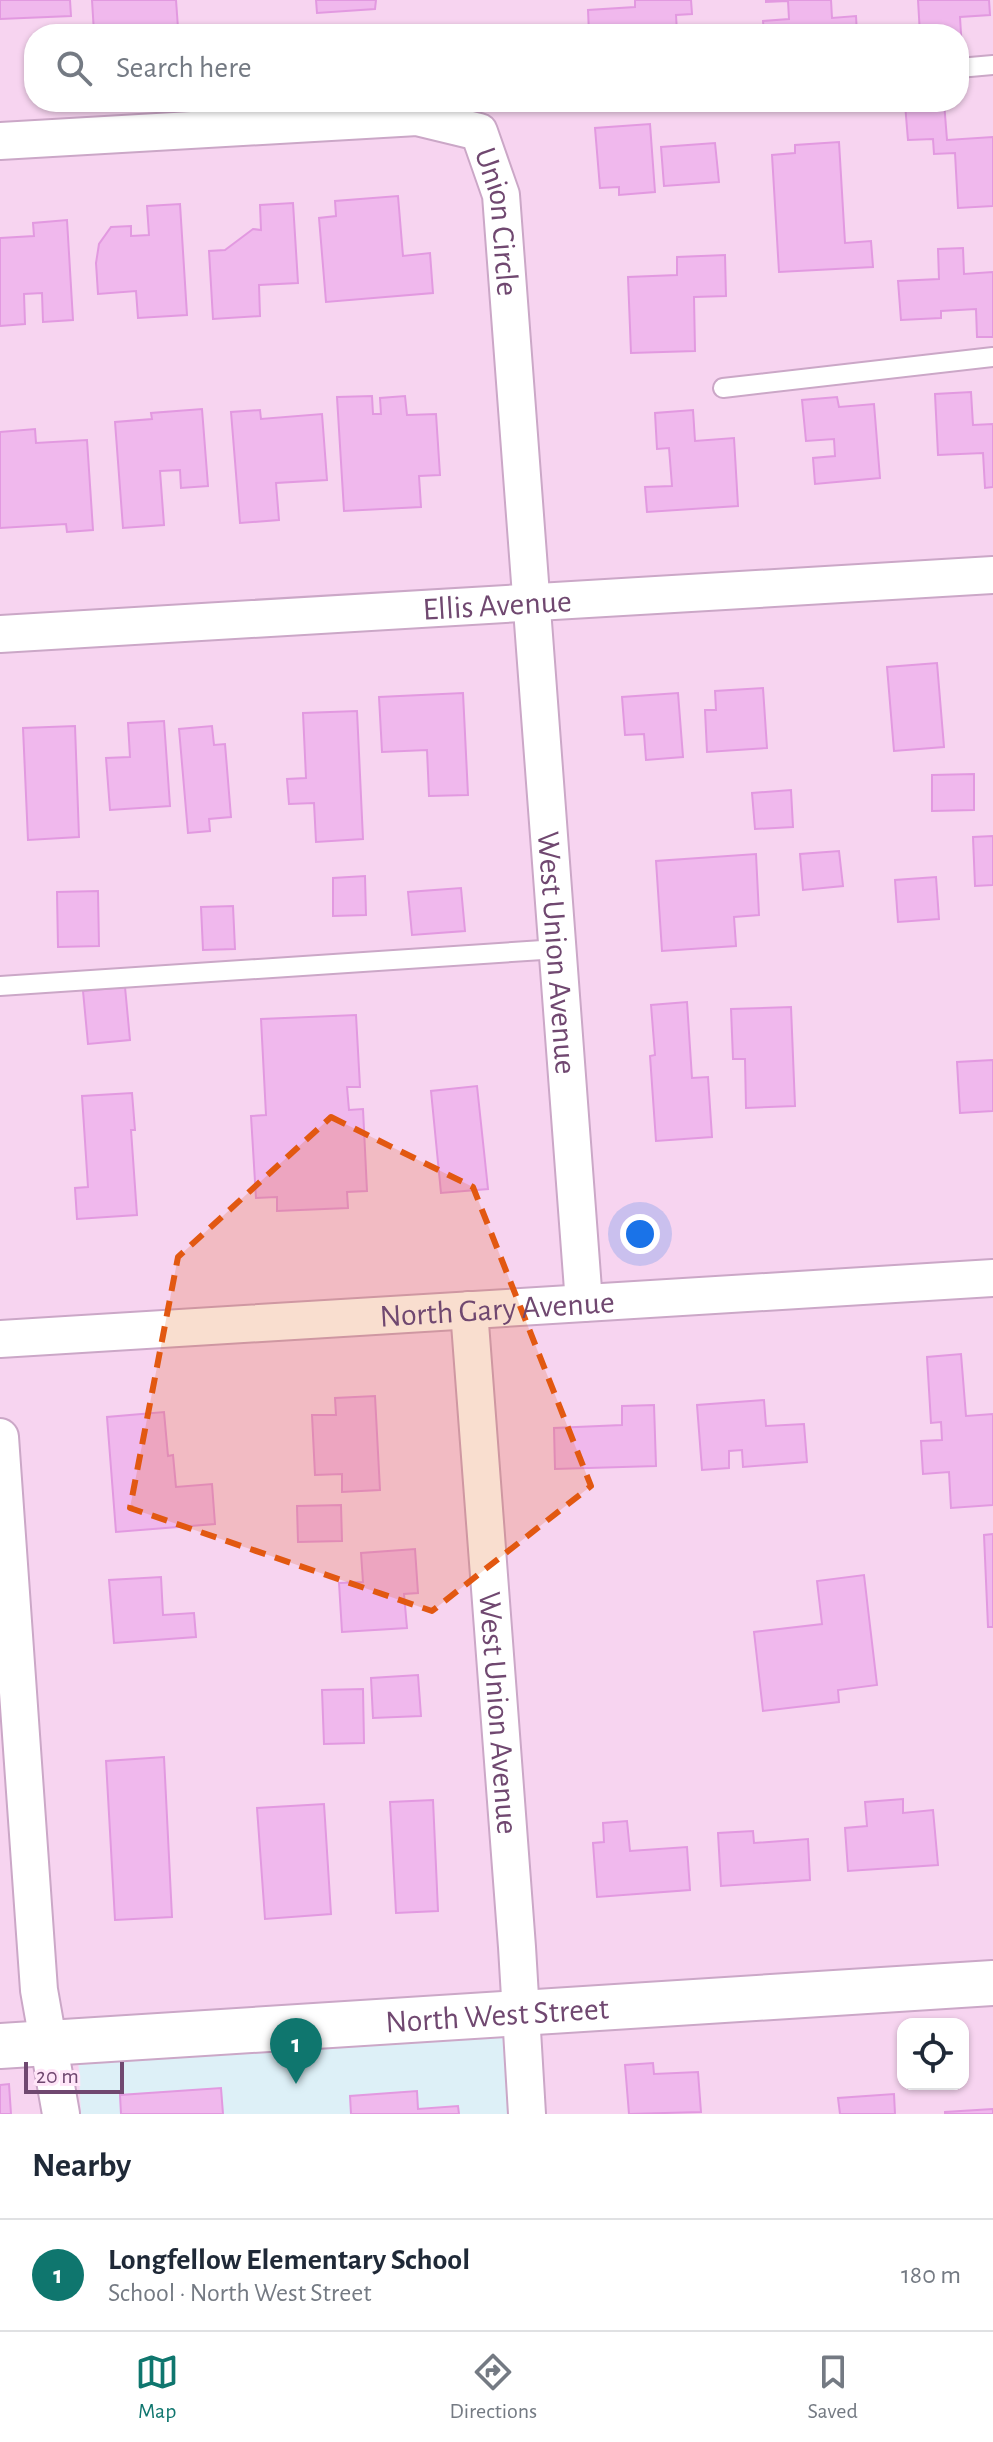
<!DOCTYPE html>
<html lang="en">
<head>
<meta charset="utf-8">
<style>
	body { margin:0; font-family:"Alegreya Sans",sans-serif; background:#f6f6f7; color:#1f2937 }
	.controls { position:absolute; right:24px; bottom:24px; display:grid; overflow:hidden; border-radius:16px; box-shadow:0 2px 6px #0004 }
	.controls button { width:72px; height:72px; display:grid; place-items:center; padding:0; border:0; border-bottom:2px solid #e0e1e3; background:#fff; color:#1f2937; font:40px sans-serif }
	.scale { position:absolute; left:24px; bottom:20px; width:100px; box-sizing:border-box; padding-left:8px; border:4px solid #704870; border-top:0; font-size:22px; line-height:28px; white-space:nowrap; color:#704870; -webkit-text-stroke:6px #ffe5f8; paint-order:stroke }
	.you { position:absolute; left:640px; top:1234px; width:28px; height:28px; margin:-20px; border:6px solid #fff; border-radius:50%; background:#1a73e8; box-shadow:0 0 0 12px #1a73e833 }
	.badge { display:grid; place-items:center; width:52px; height:52px; border-radius:50%; background:#0f766e; color:#fff; font-size:26px; font-weight:700 }
	.pin { position:absolute; translate:-50% -66px; filter:drop-shadow(0 2px 4px #0008) }
	.pin::after { content:''; position:absolute; top:42px; width:28px; height:24px; background:inherit; clip-path:polygon(0 0,100% 0,50% 100%) }
	.list { margin:0; padding:0; list-style:none }
	h2 { display:flex; justify-content:space-between; align-items:center; height:104px; margin:0; padding:0 32px; font-size:34px }
	h2 small { font-size:26px; font-weight:400; color:#747a83 }
	.list li { display:grid; grid-template-columns:52px 1fr auto; gap:24px; align-items:center; box-sizing:border-box; height:112px; padding:0 32px; border-top:2px solid #e0e1e3 }
	.list b { display:block; font-size:30px; white-space:nowrap }
	.list p { margin:0; font-size:26px; white-space:nowrap; color:#747a83 }
	.list em { font-size:26px; font-style:normal; color:#747a83 }
	.icon { flex:none; width:44px; height:44px; fill:none; stroke:currentColor; stroke-width:2; stroke-linecap:round; stroke-linejoin:round }
	.map { position:relative; flex:none; width:993px; height:2114px; overflow:hidden }
	.search { position:absolute; background:#fff; box-shadow:0 2px 6px #0004; left:24px; right:24px; top:24px; height:88px; display:flex; align-items:center; gap:20px; box-sizing:border-box; padding:0 28px; border-radius:32px; color:#747a83; font-size:30px }
	.sheet { height:216px; background:#fff }
	nav { display:flex; justify-content:space-around; align-items:center; box-sizing:border-box; height:112px; border-top:2px solid #e0e1e3; background:#fff; font-size:22px; color:#747a83 }
	nav a { display:grid; justify-items:center; gap:4px }
	nav .on { color:#0f766e }
	.map>svg:first-child { display:block }
</style>
</head>
<body>
<div class="map">
<svg width="993" height="2114" viewBox="0 0 993 2114">
	<rect width="100%" height="100%" fill="#fbe0f4"/>
	<path fill="#f7d4f0" fill-rule="evenodd" d="M 0,0 L 993,0 L 993,1965 L 0,2026 ZM 34,34 L 959,34 L 959,102 L 34,102 Z
		M 993,1996 L 993,2114 L 542,2114 L 536,2026 ZM 903,2024 L 963,2024 L 963,2084 L 903,2084 Z
		M 78,2053 L 81,2114 L 0,2114 L 0,2058 Z"/>
	<path fill="#ddf0f7" d="M 509,2025 L 514,2114 L 81,2114 L 78,2053 Z"/>
	<path fill="#f0b8ed" stroke="#e299e0" stroke-width="2" d="M 0,0 L 70,0 L 71,16 L 0,19 Z
		M 92,0 L 176,0 L 178,28 L 94,33 Z
		M 316,0 L 376,0 L 375,9 L 317,13 Z
		M 635,0 L 691,0 L 692,14 L 676,15 L 677,32 L 589,34 L 588,10 L 635,7 Z
		M 766,0 L 831,0 L 832,18 L 856,16 L 857,34 L 764,34 L 763,21 L 789,19 L 788,1 L 766,2 Z
		M 918,0 L 989,0 L 990,15 L 960,17 L 962,50 L 959,50 L 959,34 L 920,34 Z
		M 944,102 L 947,140 L 993,137 L 993,206 L 958,208 L 955,153 L 934,154 L 933,139 L 908,140 L 905,104 Z
		M 650,124 L 655,192 L 619,195 L 619,187 L 600,188 L 595,128 Z
		M 839,142 L 845,243 L 871,241 L 873,267 L 779,272 L 772,155 L 795,153 L 795,145 Z
		M 715,143 L 719,182 L 664,186 L 661,147 Z
		M 398,196 L 403,256 L 430,253 L 433,293 L 326,302 L 319,218 L 336,216 L 335,201 Z
		M 293,203 L 298,283 L 259,285 L 260,316 L 213,319 L 209,251 L 225,250 L 253,229 L 261,230 L 260,205 Z
		M 180,204 L 187,315 L 138,318 L 136,291 L 98,294 L 96,263 L 99,244 L 111,227 L 131,226 L 131,236 L 149,235 L 147,206 Z
		M 67,220 L 73,320 L 43,322 L 42,293 L 24,294 L 25,324 L 0,326 L 0,238 L 34,236 L 33,223 Z
		M 963,248 L 964,274 L 993,272 L 993,337 L 977,337 L 976,309 L 941,311 L 941,318 L 901,320 L 898,281 L 939,279 L 938,249 Z
		M 725,255 L 726,296 L 694,297 L 695,351 L 631,353 L 628,277 L 677,275 L 677,257 Z
		M 971,392 L 973,425 L 993,424 L 993,487 L 985,488 L 983,453 L 938,455 L 935,394 Z
		M 372,396 L 373,414 L 381,414 L 380,398 L 405,396 L 407,415 L 436,414 L 440,475 L 419,476 L 421,507 L 344,511 L 337,397 Z
		M 837,397 L 839,407 L 874,404 L 880,478 L 815,484 L 813,458 L 835,456 L 834,439 L 806,441 L 802,400 Z
		M 202,409 L 208,486 L 181,488 L 180,470 L 160,471 L 164,525 L 123,528 L 115,422 L 152,419 L 151,413 Z
		M 260,410 L 261,419 L 322,414 L 327,480 L 276,483 L 279,520 L 240,523 L 231,412 Z
		M 693,410 L 695,441 L 734,438 L 738,506 L 647,512 L 645,487 L 672,486 L 669,448 L 657,449 L 655,413 Z
		M 35,429 L 36,443 L 87,440 L 93,530 L 67,532 L 66,524 L 0,528 L 0,432 Z
		M 937,663 L 944,747 L 894,751 L 887,667 Z
		M 763,688 L 767,748 L 707,752 L 705,710 L 716,710 L 715,691 Z
		M 463,693 L 468,795 L 429,796 L 427,750 L 382,752 L 379,697 Z
		M 678,693 L 683,757 L 646,760 L 644,734 L 625,735 L 622,697 Z
		M 357,711 L 363,839 L 316,842 L 314,803 L 289,804 L 287,779 L 306,778 L 303,713 Z
		M 164,721 L 170,806 L 110,810 L 106,758 L 130,757 L 128,723 Z
		M 75,726 L 79,837 L 28,840 L 23,728 Z
		M 212,726 L 214,745 L 225,744 L 231,817 L 209,819 L 210,831 L 188,833 L 179,729 Z
		M 974,774 L 974,810 L 932,811 L 932,775 Z
		M 791,790 L 793,827 L 755,829 L 752,793 Z
		M 993,836 L 993,885 L 975,886 L 973,837 Z
		M 839,851 L 843,886 L 803,890 L 800,854 Z
		M 756,854 L 759,915 L 734,917 L 736,946 L 662,951 L 656,861 Z
		M 365,876 L 366,915 L 333,916 L 333,878 Z
		M 936,877 L 939,919 L 898,922 L 895,880 Z
		M 461,888 L 465,931 L 412,935 L 408,892 Z
		M 98,891 L 99,946 L 58,947 L 57,892 Z
		M 233,906 L 235,949 L 203,950 L 201,907 Z
		M 125,987 L 130,1040 L 88,1044 L 83,991 Z
		M 687,1002 L 692,1078 L 708,1077 L 712,1137 L 656,1141 L 650,1056 L 655,1055 L 651,1005 Z
		M 791,1007 L 795,1106 L 746,1108 L 745,1059 L 733,1059 L 731,1009 Z
		M 356,1015 L 360,1087 L 347,1087 L 349,1110 L 363,1109 L 367,1191 L 347,1192 L 348,1208 L 277,1211 L 277,1197 L 256,1198 L 251,1116 L 266,1115 L 261,1019 Z
		M 993,1060 L 993,1111 L 960,1113 L 957,1062 Z
		M 477,1086 L 488,1189 L 441,1193 L 431,1091 Z
		M 132,1093 L 135,1130 L 131,1130 L 137,1215 L 77,1219 L 75,1188 L 88,1187 L 82,1096 Z
		M 961,1354 L 966,1416 L 993,1414 L 993,1505 L 951,1508 L 949,1472 L 923,1474 L 921,1441 L 942,1440 L 941,1422 L 931,1423 L 927,1357 Z
		M 375,1396 L 380,1490 L 342,1492 L 342,1474 L 315,1475 L 312,1415 L 336,1415 L 335,1398 Z
		M 764,1400 L 766,1426 L 804,1424 L 807,1462 L 743,1467 L 742,1450 L 729,1451 L 729,1468 L 702,1470 L 697,1405 Z
		M 654,1405 L 656,1466 L 555,1469 L 554,1428 L 622,1425 L 622,1406 Z
		M 164,1412 L 168,1456 L 173,1455 L 176,1487 L 212,1484 L 215,1524 L 116,1532 L 107,1417 Z
		M 341,1505 L 342,1541 L 298,1542 L 297,1506 Z
		M 993,1534 L 993,1627 L 988,1627 L 984,1535 Z
		M 415,1549 L 418,1593 L 404,1594 L 407,1628 L 342,1632 L 339,1583 L 363,1582 L 361,1553 Z
		M 864,1575 L 877,1685 L 838,1690 L 839,1702 L 763,1711 L 754,1632 L 822,1624 L 817,1581 Z
		M 161,1577 L 163,1615 L 194,1613 L 196,1637 L 114,1643 L 109,1580 Z
		M 418,1675 L 421,1716 L 373,1718 L 371,1678 Z
		M 363,1689 L 364,1743 L 324,1744 L 322,1690 Z
		M 164,1757 L 172,1917 L 115,1920 L 106,1761 Z
		M 903,1799 L 903,1813 L 933,1810 L 938,1865 L 848,1871 L 845,1828 L 867,1826 L 865,1802 Z
		M 433,1800 L 438,1911 L 396,1913 L 390,1802 Z
		M 324,1804 L 331,1914 L 265,1919 L 257,1808 Z
		M 627,1821 L 630,1851 L 687,1847 L 690,1890 L 597,1897 L 593,1843 L 604,1842 L 603,1823 Z
		M 753,1831 L 754,1843 L 808,1839 L 810,1880 L 721,1886 L 718,1833 Z
		M 653,2063 L 654,2074 L 698,2072 L 701,2112 L 629,2114 L 625,2065 Z
		M 9,2084 L 11,2114 L 0,2114 L 0,2085 Z
		M 221,2088 L 223,2114 L 121,2114 L 120,2095 Z
		M 417,2091 L 418,2109 L 458,2106 L 459,2114 L 351,2114 L 350,2096 Z
		M 894,2094 L 895,2114 L 840,2114 L 838,2098 Z
		M 993,2109 L 993,2114 L 945,2114 L 945,2112 Z"/>
	<g fill="none" stroke-linecap="round" stroke-linejoin="round">
		<defs>
			<path id="service" d="M 959,68 L 993,65
				M 723,388 L 993,357
				M 0,986 L 558,949"/>
			<g id="minor">
				<path id="s1" d="M 0,141 L 417,117 L 479,132 L 501,195 L 584,1303"/>
				<path id="s2" d="M 0,634 L 993,575"/>
				<path id="s3" d="M 469,1310 L 517,1947 L 527,2114"/>
				<path id="s4" d="M 0,1339 L 993,1278"/>
				<path d="M 0,1437 L 39,1990 L 61,2114"/>
			</g>
			<g id="tertiary">
				<path id="s5" d="M 0,2046 L 993,1983"/>
			</g>
		</defs>
		<use href="#service" stroke="#cba7c7" stroke-width="22"/>
		<use href="#minor" stroke="#cba7c7" stroke-width="40"/>
		<use href="#tertiary" stroke="#cba7c7" stroke-width="48"/>
		<use href="#service" stroke="#fff" stroke-width="18"/>
		<use href="#minor" stroke="#fff" stroke-width="36"/>
		<use href="#tertiary" stroke="#fff" stroke-width="44"/>
	</g>
	<path fill="#e25811" fill-opacity="0.2" stroke="#e25811" stroke-width="6" stroke-dasharray="16 10" stroke-linejoin="round" d="M 331,1117 L 473,1187 L 591,1486 L 432,1611 L 130,1508 L 178,1257 Z"/>
	<g text-anchor="middle" stroke-width="6" stroke-linejoin="round" paint-order="stroke">
		<g font-size="32" fill="#704870" stroke="#ffe5f8">
			<text dy="11" stroke="none"><textPath href="#s1" startOffset="574">Union Circle</textPath></text>
			<text dy="11" stroke="none"><textPath href="#s2" startOffset="498">Ellis Avenue</textPath></text>
			<text dy="11" stroke="none"><textPath href="#s1" startOffset="1308">West Union Avenue</textPath></text>
			<text dy="11" stroke="none"><textPath href="#s4" startOffset="498">North Gary Avenue</textPath></text>
			<text dy="11" stroke="none"><textPath href="#s3" startOffset="404">West Union Avenue</textPath></text>
			<text dy="11" stroke="none"><textPath href="#s5" startOffset="498">North West Street</textPath></text>
		</g>
	</g>
</svg>
<div class="controls">
<button><svg class="icon" aria-label="locate" viewBox="0 0 24 24"><circle cx="12" cy="12" r="6"/><path d="M12 2v4M12 18v4M2 12h4M18 12h4"/></svg></button>
</div>
<div class="scale">20 m</div>
<div class="you"></div>
<div class="pin badge" style="left:296px;top:2084px">1</div>
<div class="search"><svg class="icon" aria-label="search" viewBox="0 0 24 24"><circle cx="10" cy="10" r="6"/><path d="M15 15l6 6"/></svg>Search here</div>
</div>
<section class="sheet">
<h2>Nearby<small></small></h2>
<ul class="list">
<li><span class="badge">1</span><div><b>Longfellow Elementary School</b><p>School · North West Street</p></div><em>180 m</em></li>
</ul>
</section>
<nav>
<a class="on"><svg class="icon" aria-label="map" viewBox="0 0 24 24"><path d="M3 6l6-2 6 2 6-2v14l-6 2-6-2-6 2zM9 4v14M15 6v14"/></svg>Map</a>
<a><svg class="icon" aria-label="directions" viewBox="0 0 24 24"><path d="M12 3l9 9-9 9-9-9zM9 14v-3h6M13 9l2 2-2 2"/></svg>Directions</a>
<a><svg class="icon" aria-label="saved" viewBox="0 0 24 24"><path d="M7 4h10v16l-5-4-5 4z"/></svg>Saved</a>
</nav>
</body>
</html>
